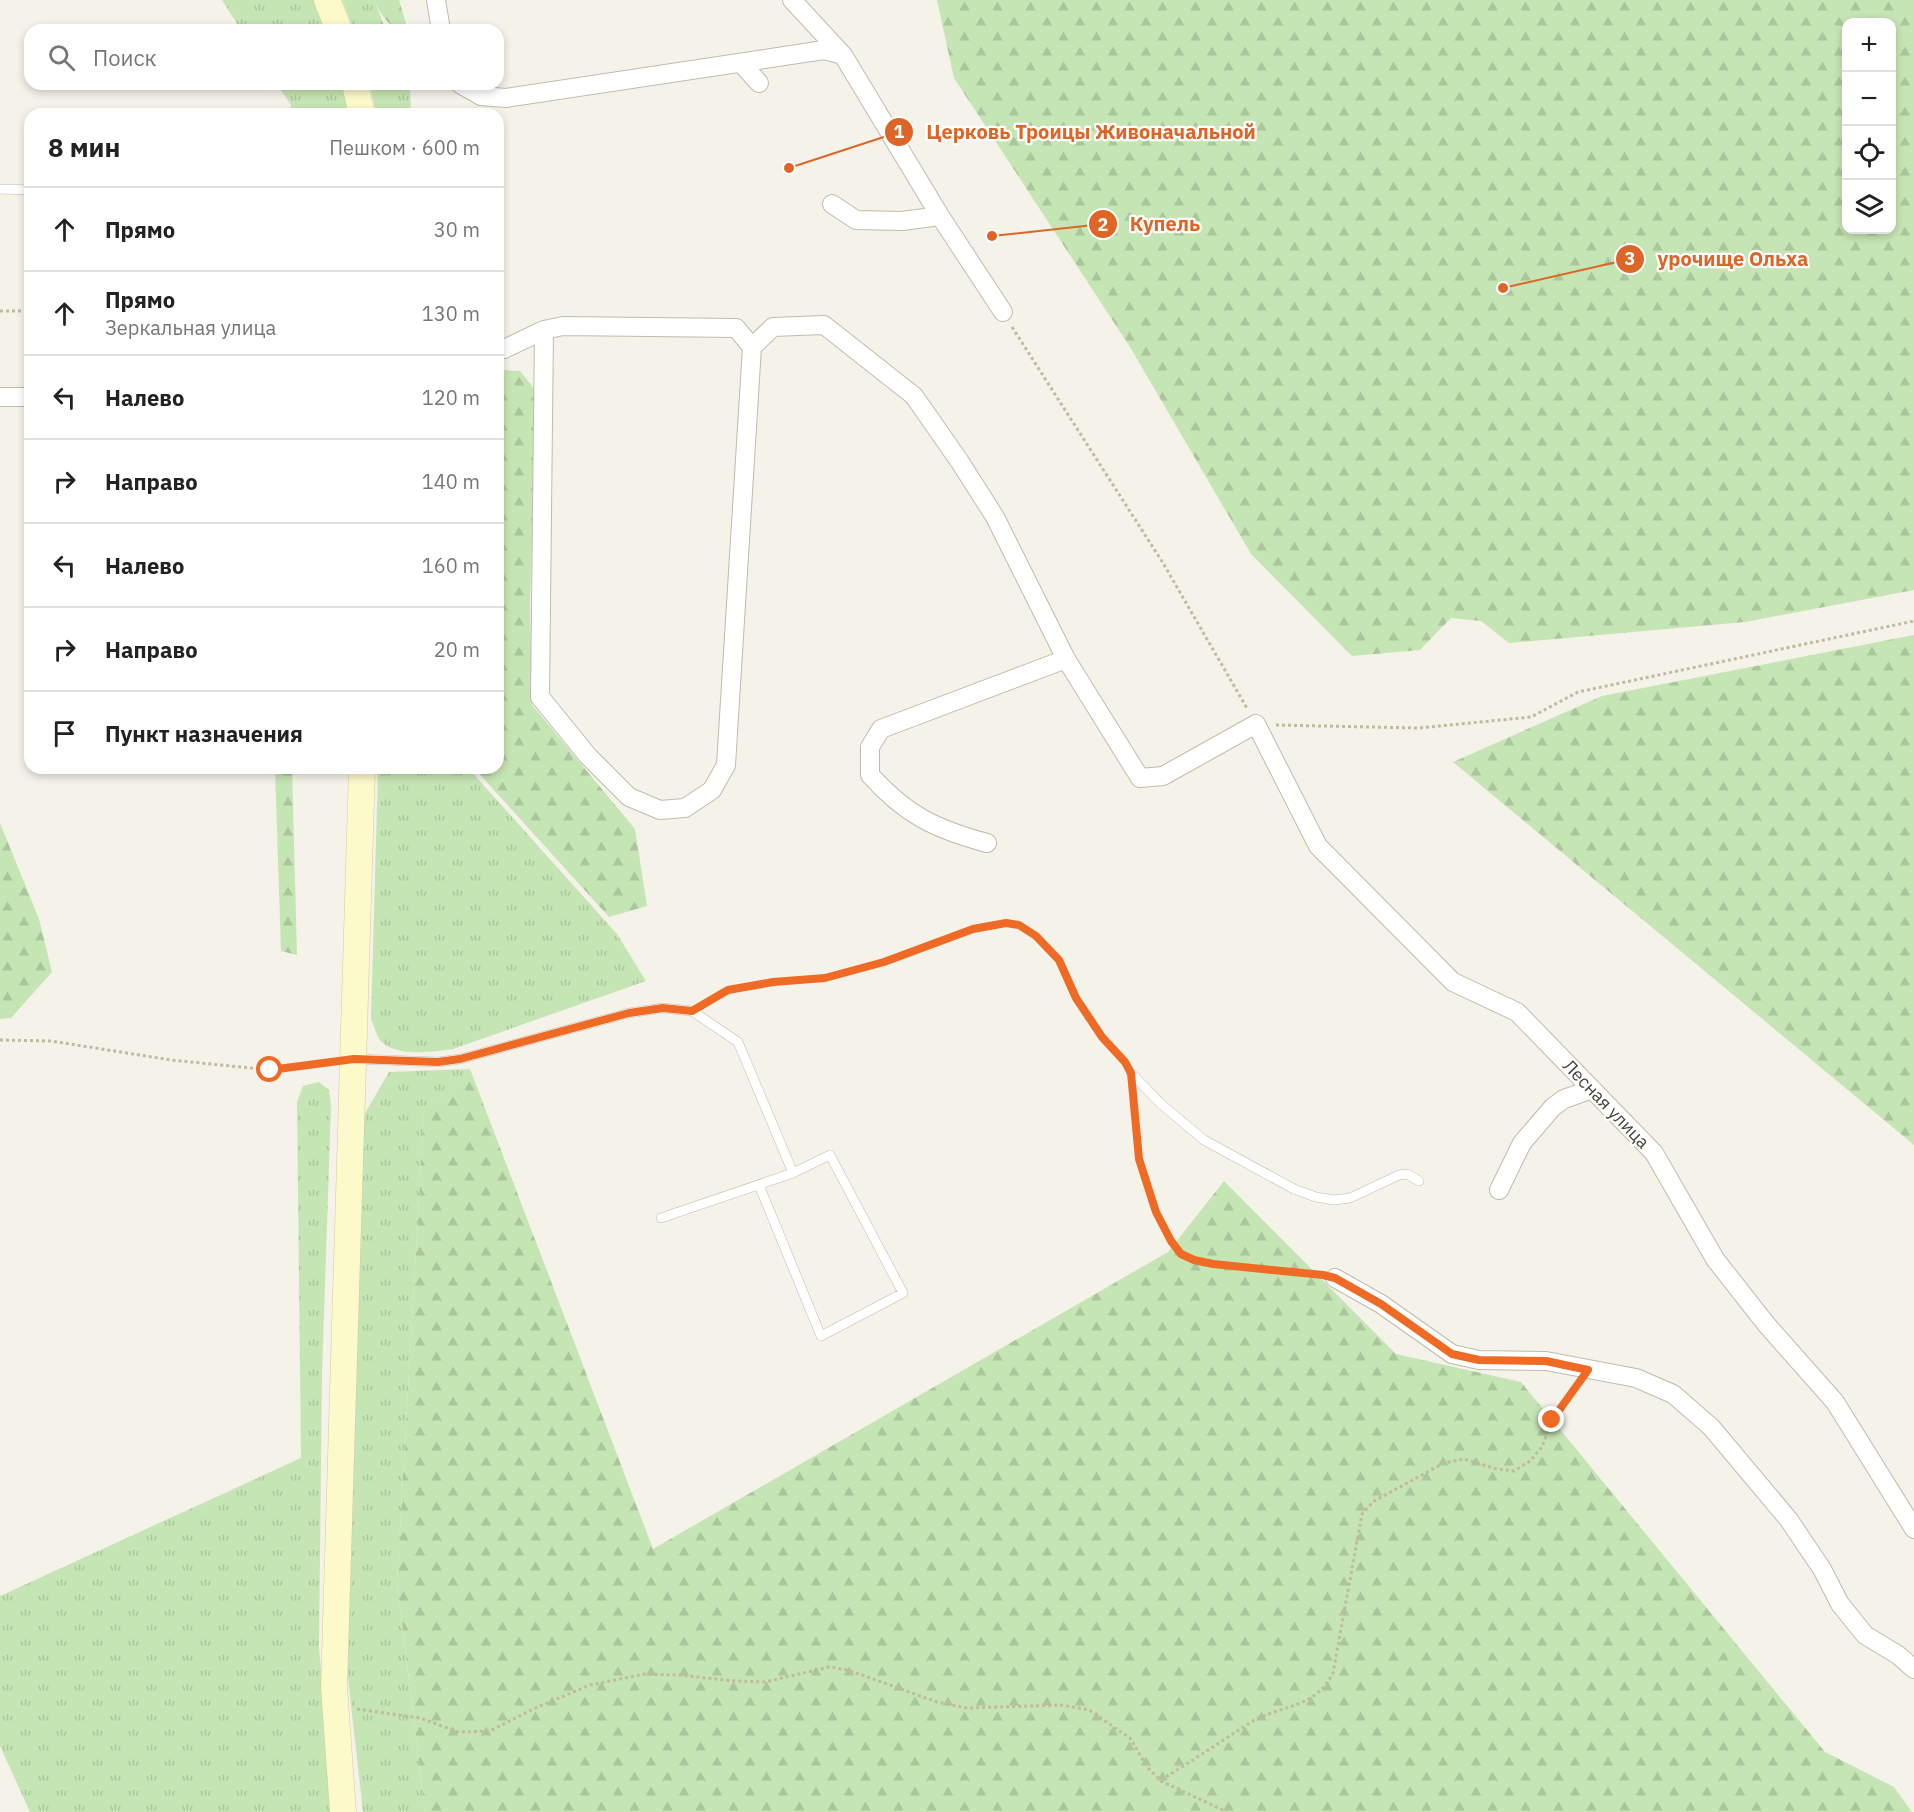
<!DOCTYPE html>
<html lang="ru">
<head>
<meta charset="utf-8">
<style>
	body { margin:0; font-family:"IBM Plex Sans",sans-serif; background:#f6f6f6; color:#222 }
	.controls { position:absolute; right:18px; top:18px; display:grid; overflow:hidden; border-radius:12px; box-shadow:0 3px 9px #0003 }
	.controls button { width:54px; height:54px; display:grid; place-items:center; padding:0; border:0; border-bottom:2px solid #e0e0e0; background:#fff; color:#222; font:30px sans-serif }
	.stop { position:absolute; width:18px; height:18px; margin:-14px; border:4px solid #ee6a25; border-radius:50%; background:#fff }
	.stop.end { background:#ee6a25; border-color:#fff; box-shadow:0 2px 6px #0008 }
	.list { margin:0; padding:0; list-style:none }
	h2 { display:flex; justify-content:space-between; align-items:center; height:78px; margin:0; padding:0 24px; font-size:26px }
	h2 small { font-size:20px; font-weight:400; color:#767676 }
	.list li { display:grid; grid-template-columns:39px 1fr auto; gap:18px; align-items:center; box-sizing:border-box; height:84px; padding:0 24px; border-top:2px solid #e0e0e0 }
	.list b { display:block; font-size:22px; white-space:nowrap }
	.list p { margin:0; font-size:20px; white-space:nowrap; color:#767676 }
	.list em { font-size:20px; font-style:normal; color:#767676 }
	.icon { flex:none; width:33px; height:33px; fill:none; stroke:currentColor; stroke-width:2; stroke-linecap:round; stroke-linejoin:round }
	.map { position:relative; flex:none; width:1914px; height:1812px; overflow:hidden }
	.search { position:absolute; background:#fff; box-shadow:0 3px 9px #0003; left:24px; top:24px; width:480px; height:66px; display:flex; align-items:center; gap:15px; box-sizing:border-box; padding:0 21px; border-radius:18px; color:#767676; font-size:22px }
	.panel { position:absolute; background:#fff; box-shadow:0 3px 9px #0003; left:24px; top:108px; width:480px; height:666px; border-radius:18px }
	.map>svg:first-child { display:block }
</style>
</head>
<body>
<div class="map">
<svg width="1914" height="1812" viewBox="0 0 1914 1812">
	<defs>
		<pattern id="grass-tufts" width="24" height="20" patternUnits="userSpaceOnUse" patternTransform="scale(1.5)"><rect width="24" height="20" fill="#c6e5b4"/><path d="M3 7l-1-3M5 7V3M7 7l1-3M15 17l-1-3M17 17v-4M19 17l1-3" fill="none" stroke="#abc69c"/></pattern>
		<pattern id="forest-firs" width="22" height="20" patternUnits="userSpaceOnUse" patternTransform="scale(1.5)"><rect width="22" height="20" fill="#c6e5b4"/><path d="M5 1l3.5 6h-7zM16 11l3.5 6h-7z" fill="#abc69c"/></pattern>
	</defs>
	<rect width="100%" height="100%" fill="#f4f2e9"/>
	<path fill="url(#grass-tufts)" d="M 222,0 L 314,0 L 325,30 L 241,30 Z
		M 342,0 L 374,0 L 386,30 L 354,30 Z
		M 277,84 L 342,84 L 349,114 L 290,114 L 291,105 Z
		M 370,84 L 408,84 L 410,90 L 411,114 L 376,114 Z
		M 378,768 L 468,768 L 617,934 L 646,981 L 453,1049 C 435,1052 394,1057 381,1041 C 376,1035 374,1026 371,1019 Z
		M 470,1069 L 424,1112 L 397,1582 L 425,1812 L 363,1812 L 347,1669 L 364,1115 L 389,1072 Z
		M 319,1082 L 329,1090 L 331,1105 L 322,1374 L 319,1647 L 333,1812 L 30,1812 L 0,1746 L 0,1596 L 301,1458 L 297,1102 L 303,1086 Z"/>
	<path fill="url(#forest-firs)" fill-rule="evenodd" d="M 374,0 L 399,0 L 408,30 C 390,30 381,16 374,0 Z
		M 937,0 L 1914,0 L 1914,590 L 1745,622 L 1509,643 L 1481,621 L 1451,618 L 1420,650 L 1352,656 L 1251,554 L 1130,347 L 954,78 ZM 1846,22 L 1892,22 L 1892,230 L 1846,230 Z
		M 498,370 L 520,371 L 536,391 L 530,607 L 532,705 L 635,829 L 647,906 L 609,917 L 474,768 L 498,768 Z
		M 1914,635 L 1914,1145 L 1453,762 L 1602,696 Z
		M 275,768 L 292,768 L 297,955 L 281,951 Z
		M 0,823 L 39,919 L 52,972 L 11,1018 L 0,1019 Z
		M 470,1069 L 653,1549 L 1168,1252 L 1224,1181 L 1396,1354 L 1521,1382 L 1825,1752 L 1894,1787 L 1912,1812 L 425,1812 L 397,1582 L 424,1111 Z"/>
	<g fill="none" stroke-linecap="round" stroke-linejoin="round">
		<defs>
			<path id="lane" d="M 0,189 L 30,190
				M 356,1059 L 438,1062 L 460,1059 L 629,1013 L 663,1008 L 692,1011 L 738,1042 L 793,1173 L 661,1218
				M 1131,1073 L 1161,1104 L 1204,1140 L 1294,1189 L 1316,1197 L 1334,1200 L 1350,1198 L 1399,1175 L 1407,1174 L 1419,1181
				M 759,1185 L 821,1336 L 903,1293 L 830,1155 L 793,1173"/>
			<path id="street" d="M 436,0 L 441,30
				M 792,0 L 843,55 L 940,216 L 1003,312
				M 741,63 L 759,83
				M 460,84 L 481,96 L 506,98 L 824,50 L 843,55
				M 832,204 L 856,220 L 902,221 L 940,216
				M 752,347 L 736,328 L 563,326 L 544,330 L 540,697 L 588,756 L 629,797 L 660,810 L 685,808 L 712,790 L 726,765 L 752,347 L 773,327 L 824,325 L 914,396 L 960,462 L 995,517 L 1066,659 L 1140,778 L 1163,776 L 1256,724 L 1318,846 L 1453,982 L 1517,1012 L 1654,1153 L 1715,1259 L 1766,1324 L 1835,1402 L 1914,1529
				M 498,349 L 504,349 L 544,330
				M 0,397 L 30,397
				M 987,843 C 935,829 906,815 870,775 L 870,747 L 881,729 L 1066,659
				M 1499,1190 L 1522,1143 L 1553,1107 L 1564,1099 L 1592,1089
				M 1335,1278 L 1381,1304 L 1452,1354 L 1479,1360 L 1546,1361 L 1636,1378 L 1673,1394 L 1711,1427 L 1789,1520 L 1822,1569 L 1840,1604 L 1865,1635 L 1898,1655 L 1914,1669"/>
			<path id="secondary" d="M 327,0 L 339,30
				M 355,84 L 362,114
				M 343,1812 L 334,1687 L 362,768"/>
		</defs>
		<use href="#lane" stroke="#bfbcac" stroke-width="10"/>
		<use href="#street" stroke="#bfbcac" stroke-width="20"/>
		<use href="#secondary" stroke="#d1cd9b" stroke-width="27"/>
		<path stroke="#c0ba9e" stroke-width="3" stroke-dasharray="3 3" stroke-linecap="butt" d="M 0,311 L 30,311
			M 1012,327 L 1163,563 L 1248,710
			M 1276,725 L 1419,728 L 1531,717 L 1578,692 L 1914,621
			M 704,1004 L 728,990 L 773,982 L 825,978 L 884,962 L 973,929 L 1006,923 L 1019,925 L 1036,935 L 1059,960 L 1076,998 L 1102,1037 L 1124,1062
			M 0,1040 L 51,1041 L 171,1060 L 270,1070 L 331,1062
			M 1133,1096 C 1135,1117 1134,1140 1139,1160 C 1145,1183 1163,1243 1183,1255 C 1205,1269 1290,1273 1319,1275
			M 357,1709 L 420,1718 L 458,1732 L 490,1731 L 533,1709 L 590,1685 L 645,1674 L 678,1675 L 735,1681 L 765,1682 L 829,1667 L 848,1670 L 937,1702 L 967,1708 L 1061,1705 L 1089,1710 L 1130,1738 L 1147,1767 L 1161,1781 L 1227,1812
			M 1161,1780 C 1190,1762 1219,1743 1248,1724 C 1278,1704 1314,1711 1333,1673 L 1362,1514 L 1374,1501 L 1444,1463 L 1464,1459 L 1497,1469 L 1514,1471 L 1530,1461 L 1542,1447 L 1552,1420 L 1576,1385"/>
		<use href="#lane" stroke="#fff" stroke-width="9"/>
		<use href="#street" stroke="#fff" stroke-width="18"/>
		<use href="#secondary" stroke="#fcf9cb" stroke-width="26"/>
	</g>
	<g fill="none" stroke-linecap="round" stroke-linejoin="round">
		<path stroke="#ee6a25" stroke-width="8" d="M 270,1070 L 354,1059 L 438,1062 L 460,1059 L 629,1013 L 663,1008 L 692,1011 L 728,990 L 773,982 L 825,978 L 884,962 L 973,929 L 1006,923 L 1019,925 L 1036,936 L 1059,960 L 1076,998 L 1102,1037 L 1125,1062 L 1131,1073 L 1139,1159 L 1156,1212 L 1171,1241 L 1181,1254 L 1194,1260 L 1213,1264 L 1323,1275 L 1335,1278 L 1381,1304 L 1452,1354 L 1479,1360 L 1546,1361 L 1588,1370 L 1552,1420"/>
	</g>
	<g text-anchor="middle" stroke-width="4.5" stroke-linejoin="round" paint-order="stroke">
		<g font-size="18" fill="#474438" stroke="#fff">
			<text transform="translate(1606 1104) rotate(46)" y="6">Лесная улица</text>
		</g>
	</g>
	<path fill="none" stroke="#dd6627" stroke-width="2" d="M789 168L899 132M992 236L1103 224M1503 288L1630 259"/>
	<g fill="#dd6627" stroke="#fff" stroke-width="2">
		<circle cx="789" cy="168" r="6"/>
		<circle cx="992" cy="236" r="6"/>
		<circle cx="1503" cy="288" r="6"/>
		<circle cx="899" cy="132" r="15"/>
		<circle cx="1103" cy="224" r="15"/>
		<circle cx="1630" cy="259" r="15"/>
	</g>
	<g font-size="18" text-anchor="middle" font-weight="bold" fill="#fff">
		<text x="899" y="138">1</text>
		<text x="1103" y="231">2</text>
		<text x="1630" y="265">3</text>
	</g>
	<g font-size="20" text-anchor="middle" font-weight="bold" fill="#dd6627" stroke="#fff" stroke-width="4.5" stroke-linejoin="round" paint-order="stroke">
		<text x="1091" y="139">Церковь Троицы Живоначальной</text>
		<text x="1165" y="231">Купель</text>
		<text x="1733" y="266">урочище Ольха</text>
	</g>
</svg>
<div class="controls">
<button>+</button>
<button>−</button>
<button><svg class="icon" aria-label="locate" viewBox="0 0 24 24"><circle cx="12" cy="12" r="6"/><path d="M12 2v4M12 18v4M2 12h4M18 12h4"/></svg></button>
<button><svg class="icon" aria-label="layers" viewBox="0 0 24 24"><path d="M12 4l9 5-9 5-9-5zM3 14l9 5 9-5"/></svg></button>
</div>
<div class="stop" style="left:270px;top:1070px"></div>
<div class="stop end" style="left:1552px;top:1420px"></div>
<div class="search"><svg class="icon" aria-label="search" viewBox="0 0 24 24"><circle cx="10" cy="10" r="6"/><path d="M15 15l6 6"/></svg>Поиск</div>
<section class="panel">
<h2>8 мин<small>Пешком · 600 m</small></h2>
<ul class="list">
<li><svg class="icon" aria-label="ahead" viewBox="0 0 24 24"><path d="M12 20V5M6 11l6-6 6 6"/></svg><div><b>Прямо</b></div><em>30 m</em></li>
<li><svg class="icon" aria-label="ahead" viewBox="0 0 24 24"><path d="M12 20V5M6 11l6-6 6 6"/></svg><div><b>Прямо</b><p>Зеркальная улица</p></div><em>130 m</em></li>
<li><svg class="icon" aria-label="left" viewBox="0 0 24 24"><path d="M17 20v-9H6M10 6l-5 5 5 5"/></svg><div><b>Налево</b></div><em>120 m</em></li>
<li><svg class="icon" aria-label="right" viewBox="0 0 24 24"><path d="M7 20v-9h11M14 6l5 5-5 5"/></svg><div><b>Направо</b></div><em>140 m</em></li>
<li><svg class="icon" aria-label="left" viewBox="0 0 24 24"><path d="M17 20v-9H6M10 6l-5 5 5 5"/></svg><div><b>Налево</b></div><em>160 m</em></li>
<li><svg class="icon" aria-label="right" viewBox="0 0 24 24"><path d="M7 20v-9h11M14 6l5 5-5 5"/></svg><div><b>Направо</b></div><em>20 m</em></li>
<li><svg class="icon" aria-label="arrive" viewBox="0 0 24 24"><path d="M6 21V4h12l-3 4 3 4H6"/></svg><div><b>Пункт назначения</b></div></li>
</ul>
</section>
</div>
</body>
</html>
